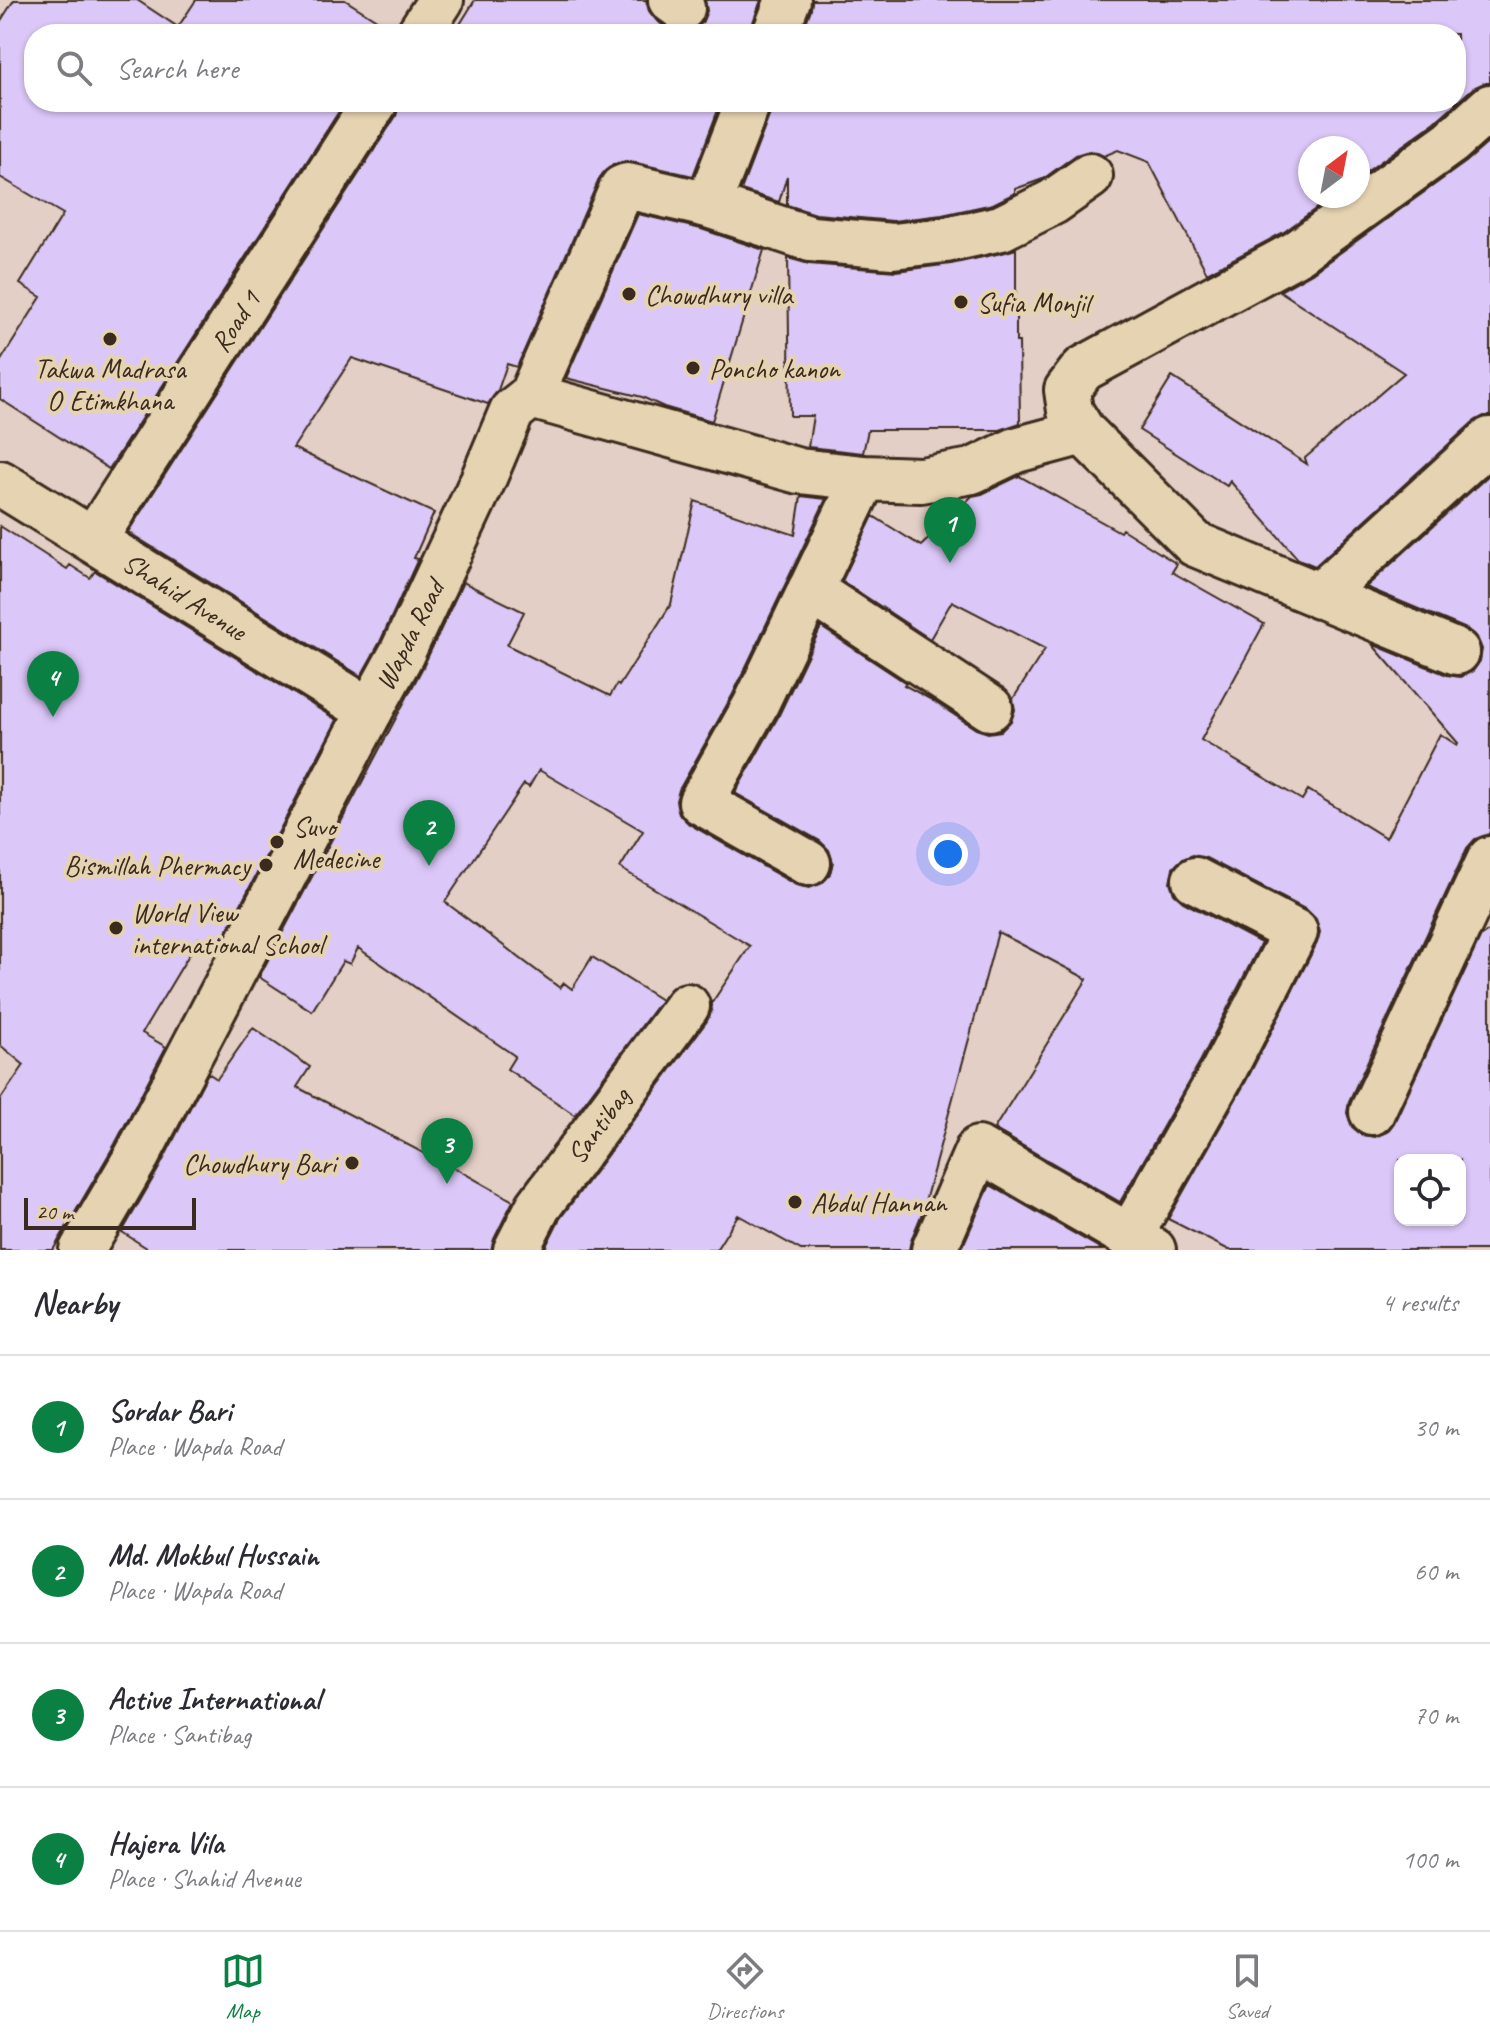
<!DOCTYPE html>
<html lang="en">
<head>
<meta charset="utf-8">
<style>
	body { margin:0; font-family:Caveat,sans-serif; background:#f2f2f3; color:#2b2b33 }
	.controls { position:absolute; right:24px; bottom:24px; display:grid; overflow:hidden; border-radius:16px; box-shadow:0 2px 6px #0004 }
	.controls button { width:72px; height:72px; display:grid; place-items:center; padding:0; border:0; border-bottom:2px solid #e1e1e2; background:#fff; color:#2b2b33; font:40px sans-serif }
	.compass { position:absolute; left:1298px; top:136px; width:72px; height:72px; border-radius:50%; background:#fff; box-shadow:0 2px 6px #0004; rotate:32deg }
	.scale { position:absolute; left:24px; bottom:20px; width:172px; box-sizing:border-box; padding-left:8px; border:4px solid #3b2a1e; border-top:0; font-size:22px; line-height:28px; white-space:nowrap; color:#3b2a1e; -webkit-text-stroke:6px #e6d3b1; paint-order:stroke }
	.you { position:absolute; left:948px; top:854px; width:28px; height:28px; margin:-20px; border:6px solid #fff; border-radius:50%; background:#1a73e8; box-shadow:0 0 0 12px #1a73e833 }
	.badge { display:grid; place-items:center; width:52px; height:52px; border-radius:50%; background:#0b8043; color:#fff; font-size:26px; font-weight:700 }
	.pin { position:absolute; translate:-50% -66px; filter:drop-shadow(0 2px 4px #0008) }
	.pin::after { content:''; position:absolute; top:42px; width:28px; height:24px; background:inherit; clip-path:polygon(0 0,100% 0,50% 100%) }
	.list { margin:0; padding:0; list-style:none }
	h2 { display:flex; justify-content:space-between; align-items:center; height:104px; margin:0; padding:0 32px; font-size:34px }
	h2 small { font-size:26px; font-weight:400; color:#7c7c81 }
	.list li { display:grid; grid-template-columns:52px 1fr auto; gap:24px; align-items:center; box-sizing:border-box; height:144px; padding:0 32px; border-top:2px solid #e1e1e2 }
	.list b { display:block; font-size:30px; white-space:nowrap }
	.list p { margin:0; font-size:26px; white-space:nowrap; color:#7c7c81 }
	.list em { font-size:26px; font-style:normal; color:#7c7c81 }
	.icon { flex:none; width:44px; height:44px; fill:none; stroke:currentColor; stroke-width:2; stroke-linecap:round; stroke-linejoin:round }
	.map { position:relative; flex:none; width:1490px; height:1250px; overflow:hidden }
	.search { position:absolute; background:#fff; box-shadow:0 2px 6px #0004; left:24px; right:24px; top:24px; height:88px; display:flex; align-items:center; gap:20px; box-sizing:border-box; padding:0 28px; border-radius:32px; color:#7c7c81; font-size:30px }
	.sheet { height:680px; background:#fff }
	nav { display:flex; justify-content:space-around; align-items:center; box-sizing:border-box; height:112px; border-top:2px solid #e1e1e2; background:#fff; font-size:22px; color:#7c7c81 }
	nav a { display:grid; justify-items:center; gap:4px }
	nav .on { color:#0b8043 }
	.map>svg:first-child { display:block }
</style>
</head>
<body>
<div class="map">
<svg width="1490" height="1250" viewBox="0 0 1490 1250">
	<rect width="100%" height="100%" fill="#e3cfc6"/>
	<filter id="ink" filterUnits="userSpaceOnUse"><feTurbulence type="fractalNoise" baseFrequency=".0125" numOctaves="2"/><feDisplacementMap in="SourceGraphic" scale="16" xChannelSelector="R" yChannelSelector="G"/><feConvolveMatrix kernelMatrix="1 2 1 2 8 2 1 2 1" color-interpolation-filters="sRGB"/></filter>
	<g filter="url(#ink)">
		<path fill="#dbc7f8" stroke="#3b2a1e" stroke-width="2" fill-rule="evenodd" d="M 14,0 L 137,0 L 178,27 L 196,0 L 345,0 L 394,31 L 394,34 L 34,34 L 34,102 L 345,102 L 109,469 L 0,399 L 0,362 L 41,297 L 20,284 L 63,214 L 0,177 L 0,22 Z
			M 475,0 L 646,0 L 649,11 L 656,20 L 668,29 L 680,33 L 693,30 L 702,23 L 707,11 L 705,0 L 761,0 L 752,25 L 751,34 L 454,34 Z
			M 812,0 L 1490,0 L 1490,83 L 1484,83 L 1473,88 L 1435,122 L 1358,178 L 1358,148 L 1310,148 L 1310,196 L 1333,196 L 1284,232 L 1207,273 L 1149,162 L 1118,150 L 1104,156 L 1089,151 L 1076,155 L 1043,179 L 1015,189 L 1015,193 L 993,204 L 942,215 L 893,221 L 816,214 L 787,205 L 787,176 L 779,202 L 741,190 L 771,111 L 772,102 L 1456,102 L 1456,34 L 802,34 L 811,9 Z
			M 400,102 L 721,102 L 693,176 L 632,162 L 613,165 L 600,177 L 517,367 L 507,364 L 498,390 L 488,404 L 352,358 L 293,448 L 434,513 L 414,558 L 418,559 L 380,642 L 361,676 L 128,532 L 396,116 Z
			M 1490,141 L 1490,416 L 1484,416 L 1473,422 L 1315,566 L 1298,559 L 1230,481 L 1227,486 L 1139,430 L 1172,377 L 1307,464 L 1305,458 L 1404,373 L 1280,291 L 1312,273 L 1466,162 Z
			M 638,214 L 701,229 L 764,250 L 712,421 L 664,407 L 642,397 L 566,378 Z
			M 1016,249 L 1016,342 L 1019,342 L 1020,423 L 1000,430 L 868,430 L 863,453 L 808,447 L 813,416 L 790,416 L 788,258 L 809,264 L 896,271 L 951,264 L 1006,252 Z
			M 1490,474 L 1490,831 L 1489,834 L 1475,839 L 1467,848 L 1349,1101 L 1347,1113 L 1352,1127 L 1362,1135 L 1375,1137 L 1387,1132 L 1394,1123 L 1481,936 L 1490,930 L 1490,1250 L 1229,1250 L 1168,1219 L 1245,1083 L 1317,943 L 1320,932 L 1316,919 L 1307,910 L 1206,858 L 1193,855 L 1182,859 L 1173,868 L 1170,882 L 1174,894 L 1183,902 L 1261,943 L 1201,1060 L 1120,1202 L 994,1129 L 1087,979 L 998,932 L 921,1216 L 911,1240 L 909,1250 L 801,1250 L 738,1215 L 716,1250 L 544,1250 L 559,1220 L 707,1021 L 712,1010 L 711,1004 L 750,946 L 620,868 L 643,831 L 539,770 L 529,787 L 524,784 L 445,902 L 560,988 L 564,983 L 572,989 L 592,957 L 661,1000 L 575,1115 L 507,1069 L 515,1056 L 358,948 L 350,964 L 343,961 L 312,1011 L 259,977 L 424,665 L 463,582 L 524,612 L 507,645 L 610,696 L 617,684 L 619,686 L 671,604 L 695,501 L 795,535 L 801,496 L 826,499 L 733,694 L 679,790 L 676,801 L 679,814 L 689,824 L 796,885 L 809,888 L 821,884 L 829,876 L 833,862 L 829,850 L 820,841 L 735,793 L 778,717 L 821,627 L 906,683 L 904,685 L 930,699 L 976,729 L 988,733 L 1001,731 L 1011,721 L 1015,710 L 1013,699 L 1045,649 L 952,601 L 930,639 L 842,581 L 873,516 L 921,546 L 972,496 L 982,494 L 1019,476 L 1120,532 L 1122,529 L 1177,564 L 1172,572 L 1264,624 L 1201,740 L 1302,800 L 1308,790 L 1386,838 L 1440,734 L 1457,745 L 1458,743 L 1372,644 L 1447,675 L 1460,677 L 1473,671 L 1480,661 L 1482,649 L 1477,637 L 1467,629 L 1366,587 ZM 1400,1160 L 1460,1160 L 1460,1220 L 1400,1220 Z
			M 0,526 L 67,569 L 70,565 L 90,578 L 95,571 L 337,720 L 217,950 L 199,938 L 142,1033 L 166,1047 L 115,1144 L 53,1250 L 0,1250 L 0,1100 L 24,1065 L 0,1045 Z
			M 253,1028 L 310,1067 L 297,1087 L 427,1155 L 428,1153 L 513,1201 L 494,1239 L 491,1250 L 150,1250 L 122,1232 L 159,1168 L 208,1073 L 217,1079 Z
			M 990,1185 L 1103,1250 L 961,1250 Z"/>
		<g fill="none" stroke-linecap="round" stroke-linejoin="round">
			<defs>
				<path id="minor" d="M 671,0 L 682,8
					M 419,34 L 441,0
					M 775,34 L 788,0
					M 708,205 L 811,239 L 893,246 L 946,240 L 1001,228 L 1053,202 L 1090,176
					M 531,396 L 799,471 L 864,478 L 921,480 L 972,471 L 1016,450 L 1083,432
					M 94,539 L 375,102
					M 810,590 L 990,708
					M 1319,596 L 1490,440
					M 1457,652 L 1195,544 L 1083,432 L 1070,411 L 1067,390 L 1083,369 L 1297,253 L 1451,142 L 1490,107
					M 370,711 L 402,653 L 483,480 L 512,411 L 531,396 L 622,188 L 627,186 L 708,205 L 748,102
					M 808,863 L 701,802 L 755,706 L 864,478
					M 1372,1112 L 1490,859
					M 1130,1236 L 1223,1072 L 1295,932 L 1195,880
					M 516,1250 L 538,1207 L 687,1006
					M 934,1250 L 978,1149 L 1153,1250"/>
				<path id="tertiary" d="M 0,483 L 370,711 L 137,1156 L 82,1250"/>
			</defs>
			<use href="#minor" stroke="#3b2a1e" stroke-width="50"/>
			<use href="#tertiary" stroke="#3b2a1e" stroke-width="50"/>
			<use href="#minor" stroke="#e6d3b1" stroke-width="44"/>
			<use href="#tertiary" stroke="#e6d3b1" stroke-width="44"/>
		</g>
	</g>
	<g fill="#3b2a1e" stroke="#e6d3b1" stroke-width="3">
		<circle cx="629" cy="294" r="8"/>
		<circle cx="961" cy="302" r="8"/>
		<circle cx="110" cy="339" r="8"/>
		<circle cx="693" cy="368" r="8"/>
		<circle cx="277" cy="842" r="8"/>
		<circle cx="266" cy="865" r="8"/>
		<circle cx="116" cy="928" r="8"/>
		<circle cx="352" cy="1163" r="8"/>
		<circle cx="795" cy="1202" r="8"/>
	</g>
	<g text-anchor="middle" stroke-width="8" stroke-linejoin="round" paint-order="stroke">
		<g font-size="28" fill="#3b2a1e" stroke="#e6d3b1" text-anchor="start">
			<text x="645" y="304">Chowdhury villa</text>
			<text x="977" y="312">Sufia Monjil</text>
			<text x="110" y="378" text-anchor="middle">Takwa Madrasa<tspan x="110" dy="32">O Etimkhana</tspan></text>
			<text x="709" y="378">Poncho kanon</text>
			<text x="293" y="836">Suvo<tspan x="293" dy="32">Medecine</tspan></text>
			<text x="250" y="875" text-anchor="end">Bismillah Phermacy</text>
			<text x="132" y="922">World View<tspan x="132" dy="32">international School</tspan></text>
			<text x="336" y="1173" text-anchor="end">Chowdhury Bari</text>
			<text x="811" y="1212">Abdul Hannan</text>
		</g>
		<g font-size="28" fill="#3b2a1e" stroke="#e6d3b1">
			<text transform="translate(235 321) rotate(-57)" y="10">Road 1</text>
			<text transform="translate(185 596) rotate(32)" y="10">Shahid Avenue</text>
			<text transform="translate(409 635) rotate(-63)" y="10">Wapda Road</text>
			<text transform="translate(598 1125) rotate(-54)" y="10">Santibag</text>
		</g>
	</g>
</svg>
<div class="controls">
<button><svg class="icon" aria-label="locate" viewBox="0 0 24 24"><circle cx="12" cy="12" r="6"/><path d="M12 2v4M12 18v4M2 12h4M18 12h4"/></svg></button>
</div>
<svg class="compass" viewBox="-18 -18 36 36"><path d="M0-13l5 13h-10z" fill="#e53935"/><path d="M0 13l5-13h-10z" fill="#7c7c81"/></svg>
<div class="scale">20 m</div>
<div class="you"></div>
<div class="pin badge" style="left:950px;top:563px">1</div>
<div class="pin badge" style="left:429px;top:866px">2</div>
<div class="pin badge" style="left:447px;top:1184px">3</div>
<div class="pin badge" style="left:53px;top:717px">4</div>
<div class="search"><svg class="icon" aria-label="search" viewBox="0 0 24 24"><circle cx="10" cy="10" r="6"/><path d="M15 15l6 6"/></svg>Search here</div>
</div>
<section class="sheet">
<h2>Nearby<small>4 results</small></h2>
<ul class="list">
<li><span class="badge">1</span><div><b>Sordar Bari</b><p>Place · Wapda Road</p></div><em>30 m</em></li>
<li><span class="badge">2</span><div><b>Md. Mokbul Hussain</b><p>Place · Wapda Road</p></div><em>60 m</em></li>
<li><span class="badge">3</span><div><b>Active International</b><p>Place · Santibag</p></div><em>70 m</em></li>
<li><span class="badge">4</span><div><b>Hajera Vila</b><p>Place · Shahid Avenue</p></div><em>100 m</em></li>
</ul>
</section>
<nav>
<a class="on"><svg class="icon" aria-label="map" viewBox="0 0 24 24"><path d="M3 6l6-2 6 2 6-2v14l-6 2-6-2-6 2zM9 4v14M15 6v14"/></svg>Map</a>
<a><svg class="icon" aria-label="directions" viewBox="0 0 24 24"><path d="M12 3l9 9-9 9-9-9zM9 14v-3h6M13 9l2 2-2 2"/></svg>Directions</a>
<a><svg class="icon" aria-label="saved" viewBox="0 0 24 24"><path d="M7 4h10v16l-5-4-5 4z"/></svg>Saved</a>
</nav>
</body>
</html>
